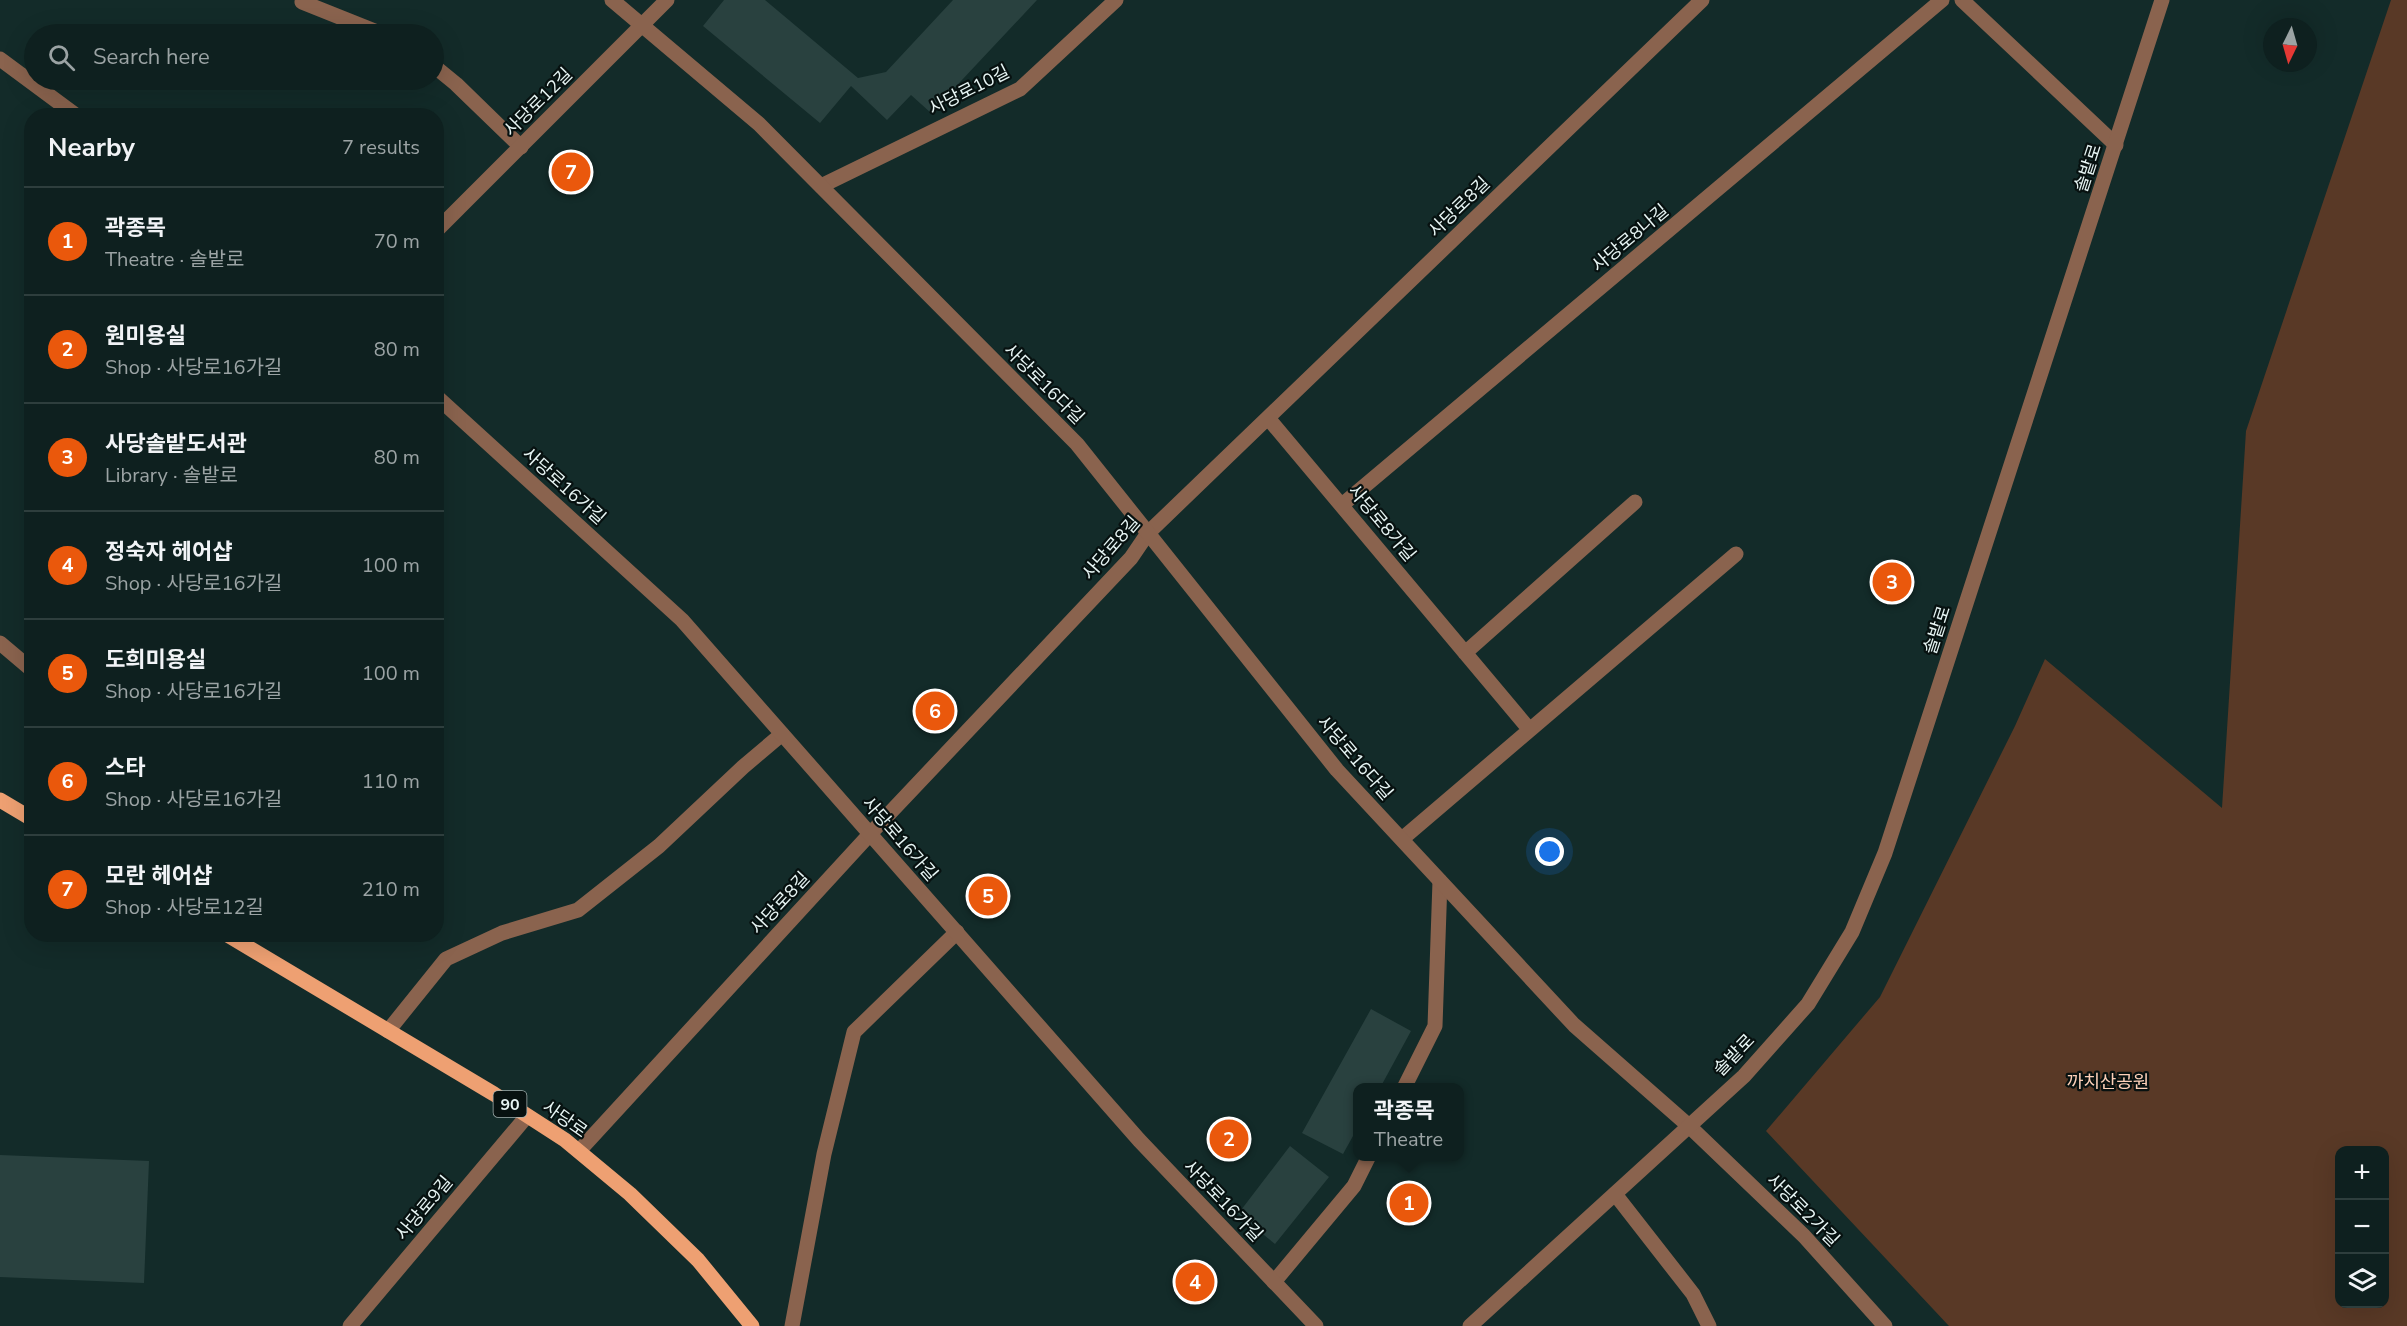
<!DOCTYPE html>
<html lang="en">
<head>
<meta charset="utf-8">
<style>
	body { margin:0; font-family:"Nunito Sans","Noto Sans KR",sans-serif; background:#172828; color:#f1f3f6 }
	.controls { position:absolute; right:18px; bottom:18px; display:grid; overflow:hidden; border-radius:12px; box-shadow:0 6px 24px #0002 }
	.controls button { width:54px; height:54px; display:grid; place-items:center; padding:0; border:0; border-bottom:2px solid #2e3e3d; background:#0e201f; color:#f1f3f6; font:30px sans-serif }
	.compass { position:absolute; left:2263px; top:18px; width:54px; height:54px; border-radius:50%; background:#0e201f; box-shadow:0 6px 24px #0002; rotate:185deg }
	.you { position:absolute; left:1550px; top:852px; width:21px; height:21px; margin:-15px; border:4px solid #fff; border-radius:50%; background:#1a73e8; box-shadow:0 0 0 9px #1a73e833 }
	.badge { display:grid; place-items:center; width:39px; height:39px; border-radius:50%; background:#ea580c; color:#fff; font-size:20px; font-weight:700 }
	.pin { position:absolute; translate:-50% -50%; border:3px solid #fff; box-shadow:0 2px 6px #0006 }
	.popup { position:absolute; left:1353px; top:1083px; width:111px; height:78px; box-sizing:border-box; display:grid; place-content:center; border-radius:12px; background:#0e201f; filter:drop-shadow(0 2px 4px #0005); font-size:20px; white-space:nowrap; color:#9ba3a4 }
	.popup b { font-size:22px; color:#f1f3f6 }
	.popup::after { content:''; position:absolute; left:50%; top:100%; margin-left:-12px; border:12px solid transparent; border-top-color:#0e201f }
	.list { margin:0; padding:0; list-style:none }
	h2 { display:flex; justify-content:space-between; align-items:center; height:78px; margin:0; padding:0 24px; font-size:26px }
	h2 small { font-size:20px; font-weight:400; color:#9ba3a4 }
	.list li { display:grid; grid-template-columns:39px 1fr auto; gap:18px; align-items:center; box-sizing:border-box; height:108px; padding:0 24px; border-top:2px solid #2e3e3d }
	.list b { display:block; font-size:22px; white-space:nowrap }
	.list p { margin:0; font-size:20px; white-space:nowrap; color:#9ba3a4 }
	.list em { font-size:20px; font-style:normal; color:#9ba3a4 }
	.icon { flex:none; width:33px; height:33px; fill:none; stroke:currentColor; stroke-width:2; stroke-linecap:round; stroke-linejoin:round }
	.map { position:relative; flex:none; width:2407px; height:1326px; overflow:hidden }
	.search { position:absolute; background:#0e201f; box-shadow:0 6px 24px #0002; left:24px; top:24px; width:420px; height:66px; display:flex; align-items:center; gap:15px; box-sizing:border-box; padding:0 21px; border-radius:33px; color:#9ba3a4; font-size:22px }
	.panel { position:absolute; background:#0e201f; box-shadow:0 6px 24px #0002; left:24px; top:108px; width:420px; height:834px; border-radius:24px }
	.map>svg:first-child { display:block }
</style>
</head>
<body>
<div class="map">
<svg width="2407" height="1326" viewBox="0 0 2407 1326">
	<rect width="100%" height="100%" fill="#132b29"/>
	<path fill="#593926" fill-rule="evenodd" d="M 2391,0 L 2407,0 L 2407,1326 L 1949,1326 L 1766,1131 L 1880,997 L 2015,726 L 2045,659 L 2222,808 L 2246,431 ZM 2340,1150 L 2384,1150 L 2384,1304 L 2340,1304 Z"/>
	<path fill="#29413f" d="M 724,0 L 765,0 L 858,78 L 886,72 L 953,0 L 1037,0 L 931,113 L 911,95 L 887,120 L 851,86 L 820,123 L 703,26 Z
		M 1371,1009 L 1411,1031 L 1380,1088 L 1358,1088 L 1358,1127 L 1343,1154 L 1302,1133 Z
		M 1290,1146 L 1329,1177 L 1275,1244 L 1238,1214 Z
		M 0,1155 L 149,1161 L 144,1283 L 0,1277 Z"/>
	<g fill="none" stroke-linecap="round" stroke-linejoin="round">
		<path stroke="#8a634e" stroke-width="15" d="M 1962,0 L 2116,145
			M 302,2 L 382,34
			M 434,66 L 456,84 L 521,147
			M 821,186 L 1020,89 L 1116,0
			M 1268,418 L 1529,729
			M 1342,505 L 1942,0
			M 1465,653 L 1635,502
			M 1402,839 L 1736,554
			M 388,1031 L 446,959 L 502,933 L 578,910 L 659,846 L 743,767 L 782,734
			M 1404,1088 L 1435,1026 L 1440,881
			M 579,1151 L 870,834 L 1131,558 L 1148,533 L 1702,0
			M 1615,1194 L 1693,1294 L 1709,1326
			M 1274,1282 L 1354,1186 L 1369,1156
			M 792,1326 L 824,1154 L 854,1032 L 957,932"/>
		<path stroke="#8a634e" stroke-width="15" d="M 612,0 L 759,124 L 1077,444 L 1337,770 L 1574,1025 L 1689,1126 L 1804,1236 L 1885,1326
			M 0,59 L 77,116
			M 436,231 L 667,0
			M 436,396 L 682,620 L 1139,1140 L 1316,1326
			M 0,643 L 32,670
			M 350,1326 L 527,1116"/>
		<path stroke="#8a634e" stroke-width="15" d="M 1470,1326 L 1744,1076 L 1808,1004 L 1852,932 L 1885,853 L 2162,0"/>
		<path stroke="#eea072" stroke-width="15" d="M 0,800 L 32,819
			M 226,934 L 494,1094 L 565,1140 L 630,1194 L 698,1260 L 752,1326"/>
	</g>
	<g text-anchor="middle" stroke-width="4.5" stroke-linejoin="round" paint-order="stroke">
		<rect fill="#071110" stroke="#a4b1b0" stroke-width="1.5" x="493.5" y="1091" width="33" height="26" rx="4.5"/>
		<g font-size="16" font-weight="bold" fill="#e7f5f4">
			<text x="510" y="1110">90</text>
		</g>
		<g font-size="18" fill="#e7f5f4" stroke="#071110">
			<text transform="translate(969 90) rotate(-27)" y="6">사당로10길</text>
			<text transform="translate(538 102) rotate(-45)" y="6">사당로12길</text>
			<text transform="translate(2088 168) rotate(-72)" y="6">솔밭로</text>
			<text transform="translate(1459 207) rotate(-44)" y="6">사당로8길</text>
			<text transform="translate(1630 238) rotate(-40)" y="6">사당로8나길</text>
			<text transform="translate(1044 384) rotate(45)" y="6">사당로16다길</text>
			<text transform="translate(564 486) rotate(42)" y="6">사당로16가길</text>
			<text transform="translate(1382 523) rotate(50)" y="6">사당로8가길</text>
			<text transform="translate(1111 548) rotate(-49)" y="6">사당로8길</text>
			<text transform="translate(1937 630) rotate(-72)" y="6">솔밭로</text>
			<text transform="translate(1355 758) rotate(49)" y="6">사당로16다길</text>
			<text transform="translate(900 839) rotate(49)" y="6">사당로16가길</text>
			<text transform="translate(780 903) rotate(-47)" y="6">사당로8길</text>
			<text transform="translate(1734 1055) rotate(-46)" y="6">솔밭로</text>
			<text transform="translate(565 1119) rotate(35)" y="6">사당로</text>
			<text transform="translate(1223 1201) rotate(46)" y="6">사당로16가길</text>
			<text transform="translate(424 1208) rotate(-50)" y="6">사당로9길</text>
			<text transform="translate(1803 1210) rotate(45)" y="6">사당로2가길</text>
		</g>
		<g font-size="18" fill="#fdd0b8" stroke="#071110">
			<text x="2108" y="1088">까치산공원</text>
		</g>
	</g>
</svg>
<div class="controls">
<button>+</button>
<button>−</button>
<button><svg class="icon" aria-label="layers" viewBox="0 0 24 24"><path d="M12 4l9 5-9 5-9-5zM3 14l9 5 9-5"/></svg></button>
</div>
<svg class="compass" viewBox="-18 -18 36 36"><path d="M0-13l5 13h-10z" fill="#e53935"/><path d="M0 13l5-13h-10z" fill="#9ba3a4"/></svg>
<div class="you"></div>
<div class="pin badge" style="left:1409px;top:1203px">1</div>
<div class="popup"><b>곽종목</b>Theatre</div>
<div class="pin badge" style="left:1229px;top:1139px">2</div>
<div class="pin badge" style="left:1892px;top:582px">3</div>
<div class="pin badge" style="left:1195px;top:1282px">4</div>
<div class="pin badge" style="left:988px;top:896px">5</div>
<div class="pin badge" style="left:935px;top:711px">6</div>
<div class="pin badge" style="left:571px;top:172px">7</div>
<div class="search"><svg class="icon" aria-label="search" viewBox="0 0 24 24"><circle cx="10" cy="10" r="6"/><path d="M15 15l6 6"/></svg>Search here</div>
<section class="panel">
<h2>Nearby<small>7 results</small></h2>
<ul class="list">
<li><span class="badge">1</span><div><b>곽종목</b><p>Theatre · 솔밭로</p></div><em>70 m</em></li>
<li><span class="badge">2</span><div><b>원미용실</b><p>Shop · 사당로16가길</p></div><em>80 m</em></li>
<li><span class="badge">3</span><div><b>사당솔밭도서관</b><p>Library · 솔밭로</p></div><em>80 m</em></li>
<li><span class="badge">4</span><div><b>정숙자 헤어샵</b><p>Shop · 사당로16가길</p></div><em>100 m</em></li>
<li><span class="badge">5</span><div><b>도희미용실</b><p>Shop · 사당로16가길</p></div><em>100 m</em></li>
<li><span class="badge">6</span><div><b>스타</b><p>Shop · 사당로16가길</p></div><em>110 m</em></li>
<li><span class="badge">7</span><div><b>모란 헤어샵</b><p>Shop · 사당로12길</p></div><em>210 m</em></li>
</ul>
</section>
</div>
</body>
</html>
